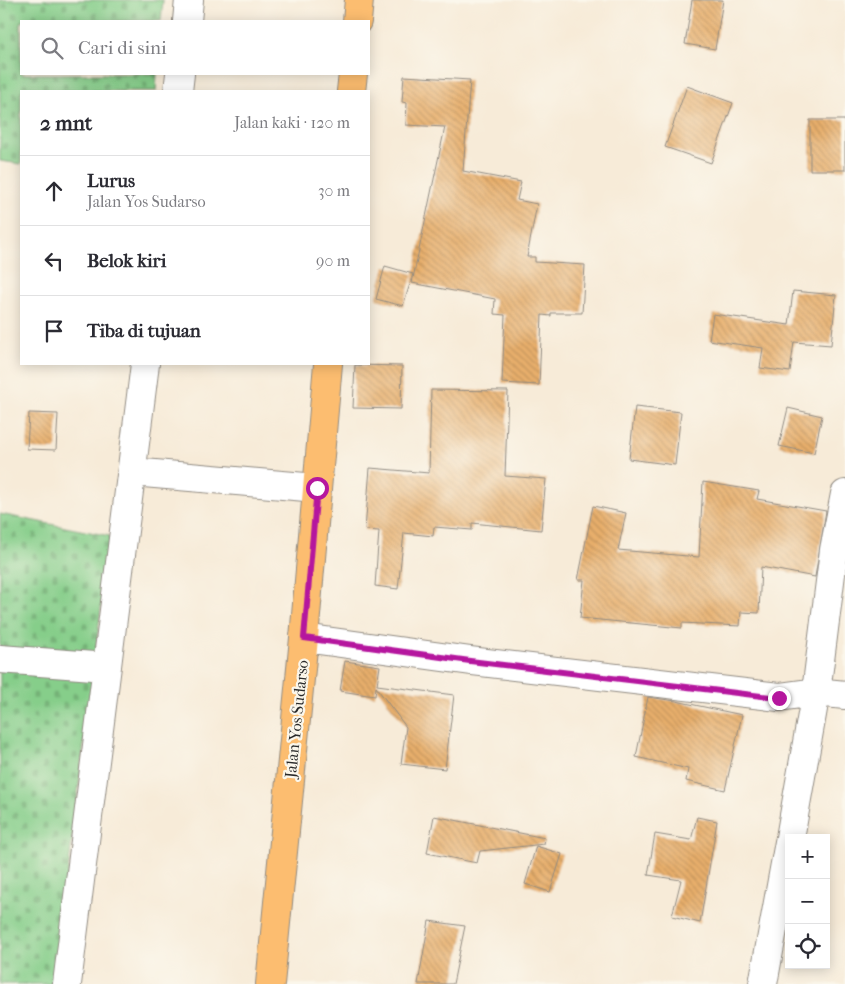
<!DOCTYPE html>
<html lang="id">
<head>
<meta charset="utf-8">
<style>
	body { margin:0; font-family:"IM FELL French Canon",serif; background:#f2f2f3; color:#2b2b33 }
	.controls { position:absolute; right:15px; bottom:15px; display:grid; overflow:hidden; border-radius:0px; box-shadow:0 2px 12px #0003 }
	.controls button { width:45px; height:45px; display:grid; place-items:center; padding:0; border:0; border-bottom:1px solid #e1e1e2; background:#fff; color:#2b2b33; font:25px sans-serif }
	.stop { position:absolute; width:15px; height:15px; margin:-11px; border:4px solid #b5179e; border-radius:50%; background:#fff }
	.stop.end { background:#b5179e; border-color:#fff; box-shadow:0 1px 5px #0008 }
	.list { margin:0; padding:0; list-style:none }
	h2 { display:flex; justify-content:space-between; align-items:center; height:65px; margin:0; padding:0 20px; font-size:21px }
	h2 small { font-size:16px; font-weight:400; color:#7c7c81 }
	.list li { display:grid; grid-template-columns:32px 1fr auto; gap:15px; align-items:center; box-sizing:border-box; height:70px; padding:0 20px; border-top:1px solid #e1e1e2 }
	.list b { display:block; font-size:19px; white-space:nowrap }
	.list p { margin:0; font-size:16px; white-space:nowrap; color:#7c7c81 }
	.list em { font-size:16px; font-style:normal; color:#7c7c81 }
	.icon { flex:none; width:28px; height:28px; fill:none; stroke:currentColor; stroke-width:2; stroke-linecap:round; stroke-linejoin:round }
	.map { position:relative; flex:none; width:845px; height:984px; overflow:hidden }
	.search { position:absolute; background:#fff; box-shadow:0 2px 12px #0003; left:20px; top:20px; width:350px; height:55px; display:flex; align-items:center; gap:12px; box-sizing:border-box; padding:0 18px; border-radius:0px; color:#7c7c81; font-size:19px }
	.panel { position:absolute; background:#fff; box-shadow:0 2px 12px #0003; left:20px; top:90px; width:350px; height:275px; border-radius:0px }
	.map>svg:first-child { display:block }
</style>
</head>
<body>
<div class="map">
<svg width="845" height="984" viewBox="0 0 845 984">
	<defs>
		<pattern id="cemetery-stones" width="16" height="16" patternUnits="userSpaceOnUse" patternTransform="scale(1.25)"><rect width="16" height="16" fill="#86ce8a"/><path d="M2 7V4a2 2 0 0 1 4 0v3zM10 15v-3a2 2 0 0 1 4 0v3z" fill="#74b177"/></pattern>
		<pattern id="building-back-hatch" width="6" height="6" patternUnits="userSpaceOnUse" patternTransform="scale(1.25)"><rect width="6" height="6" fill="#e8af6c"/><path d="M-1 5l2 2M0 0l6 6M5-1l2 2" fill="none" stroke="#bc8f59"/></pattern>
	</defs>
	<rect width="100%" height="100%" fill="#fbf7ec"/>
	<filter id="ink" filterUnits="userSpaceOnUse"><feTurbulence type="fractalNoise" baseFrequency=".02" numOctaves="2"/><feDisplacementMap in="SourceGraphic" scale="10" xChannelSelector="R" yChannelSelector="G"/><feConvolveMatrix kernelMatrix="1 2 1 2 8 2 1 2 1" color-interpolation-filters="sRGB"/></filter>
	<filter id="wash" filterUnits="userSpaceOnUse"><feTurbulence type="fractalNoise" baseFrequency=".0096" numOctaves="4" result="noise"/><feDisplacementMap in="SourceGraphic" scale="20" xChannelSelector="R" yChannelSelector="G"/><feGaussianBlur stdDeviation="1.12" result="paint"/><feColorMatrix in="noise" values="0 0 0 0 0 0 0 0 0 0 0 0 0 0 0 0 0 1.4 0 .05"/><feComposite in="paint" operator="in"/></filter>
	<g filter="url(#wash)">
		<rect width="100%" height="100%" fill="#f7ebd8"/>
		<path fill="url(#cemetery-stones)" stroke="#587c5a" d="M 0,0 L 163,0 L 161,21 L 21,21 L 21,74 L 157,74 L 156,91 L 21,91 L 21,164 L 0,161 Z
			M 0,514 L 110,536 L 54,984 L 0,984 Z"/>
		<g id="blocks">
			<path fill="url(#building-back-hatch)" d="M 692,0 L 723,0 L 715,49 L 685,44 Z
				M 404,76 L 470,80 L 463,171 L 521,182 L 517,200 L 537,204 L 527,257 L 535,257 L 535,262 L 585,265 L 582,313 L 551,313 L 551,316 L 542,315 L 539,385 L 502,383 L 505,315 L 494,314 L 495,299 L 412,283 L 445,127 L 406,125 L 407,103 L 402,102 Z
				M 687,86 L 733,103 L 711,163 L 665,147 Z
				M 810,120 L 845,120 L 845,170 L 810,170 Z
				M 385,266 L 413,274 L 403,306 L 376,299 Z
				M 793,291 L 836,295 L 831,345 L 794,342 L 790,372 L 760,368 L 763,348 L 709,340 L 713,314 L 789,325 Z
				M 355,365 L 402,366 L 401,409 L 353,408 Z
				M 431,390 L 508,391 L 505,476 L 546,479 L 541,530 L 472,523 L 472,530 L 434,527 L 433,536 L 404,533 L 398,589 L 375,586 L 379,531 L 365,530 L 370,468 L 429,473 Z
				M 635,407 L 681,412 L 675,465 L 629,459 Z
				M 788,408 L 822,416 L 814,453 L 779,446 Z
				M 29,413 L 58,414 L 56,450 L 27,449 Z
				M 703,482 L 759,491 L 757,499 L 826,511 L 815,577 L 761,567 L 759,613 L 741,612 L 740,626 L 682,623 L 682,628 L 580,618 L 584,580 L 578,580 L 593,506 L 626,513 L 618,550 L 699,557 Z
				M 345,661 L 380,666 L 377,685 L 454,695 L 445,769 L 401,764 L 406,727 L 376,687 L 375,696 L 340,691 Z
				M 648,697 L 676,701 L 742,715 L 725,790 L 686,781 L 688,769 L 636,757 Z
				M 434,816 L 545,838 L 544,844 L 480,851 L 477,863 L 427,853 Z
				M 697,817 L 717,821 L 700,923 L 672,916 L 681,880 L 648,875 L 655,834 L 691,840 Z
				M 536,846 L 562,854 L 550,892 L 525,884 Z
				M 429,921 L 465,926 L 453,984 L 418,984 Z"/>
		</g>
	</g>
	<g filter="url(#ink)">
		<use href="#blocks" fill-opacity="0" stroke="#918b82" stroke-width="1"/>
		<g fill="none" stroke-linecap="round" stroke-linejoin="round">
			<defs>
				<path id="minor" d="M 187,21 L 189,0
					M 178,91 L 180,74
					M 132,472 L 317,488
					M 304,638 L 471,661 L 779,697 L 816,692 L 845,695
					M 0,659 L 107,667
					M 790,838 L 816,692 L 834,550 L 845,494
					M 67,984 L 145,364
					M 763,984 L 789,842"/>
				<path id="primary" d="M 357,21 L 359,0
					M 351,91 L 353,74
					M 270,984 L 304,638 L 328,364"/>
			</defs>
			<use href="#minor" stroke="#918b82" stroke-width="30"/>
			<use href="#primary" stroke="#918b82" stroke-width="30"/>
			<use href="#minor" stroke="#fff" stroke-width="28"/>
			<use href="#primary" stroke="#fcbd6f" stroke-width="28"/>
		</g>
	</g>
	<g fill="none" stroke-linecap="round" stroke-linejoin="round" filter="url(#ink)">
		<path stroke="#b5179e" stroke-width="6" d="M 317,488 L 304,638 L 470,661 L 779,698"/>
	</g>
	<g text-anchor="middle" stroke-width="4.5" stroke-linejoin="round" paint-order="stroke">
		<g font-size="16" fill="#2b2b2b" stroke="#fbf7ec">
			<text transform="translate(296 719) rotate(-84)" y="6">Jalan Yos Sudarso</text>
		</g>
	</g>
</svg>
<div class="controls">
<button>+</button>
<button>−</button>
<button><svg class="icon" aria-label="locate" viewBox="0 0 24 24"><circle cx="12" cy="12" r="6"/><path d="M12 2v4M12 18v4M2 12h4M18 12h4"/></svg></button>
</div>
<div class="stop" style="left:317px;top:488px"></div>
<div class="stop end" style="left:779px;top:698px"></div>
<div class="search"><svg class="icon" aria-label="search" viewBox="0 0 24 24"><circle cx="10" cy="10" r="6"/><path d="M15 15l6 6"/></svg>Cari di sini</div>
<section class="panel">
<h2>2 mnt<small>Jalan kaki · 120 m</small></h2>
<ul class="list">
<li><svg class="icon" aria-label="ahead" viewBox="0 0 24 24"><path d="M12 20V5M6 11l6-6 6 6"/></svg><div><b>Lurus</b><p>Jalan Yos Sudarso</p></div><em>30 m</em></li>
<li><svg class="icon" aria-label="left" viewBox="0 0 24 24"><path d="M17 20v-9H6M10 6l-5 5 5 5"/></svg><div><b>Belok kiri</b></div><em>90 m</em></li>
<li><svg class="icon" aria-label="arrive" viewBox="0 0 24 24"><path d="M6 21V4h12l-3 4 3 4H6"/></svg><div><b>Tiba di tujuan</b></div></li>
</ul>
</section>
</div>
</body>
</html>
